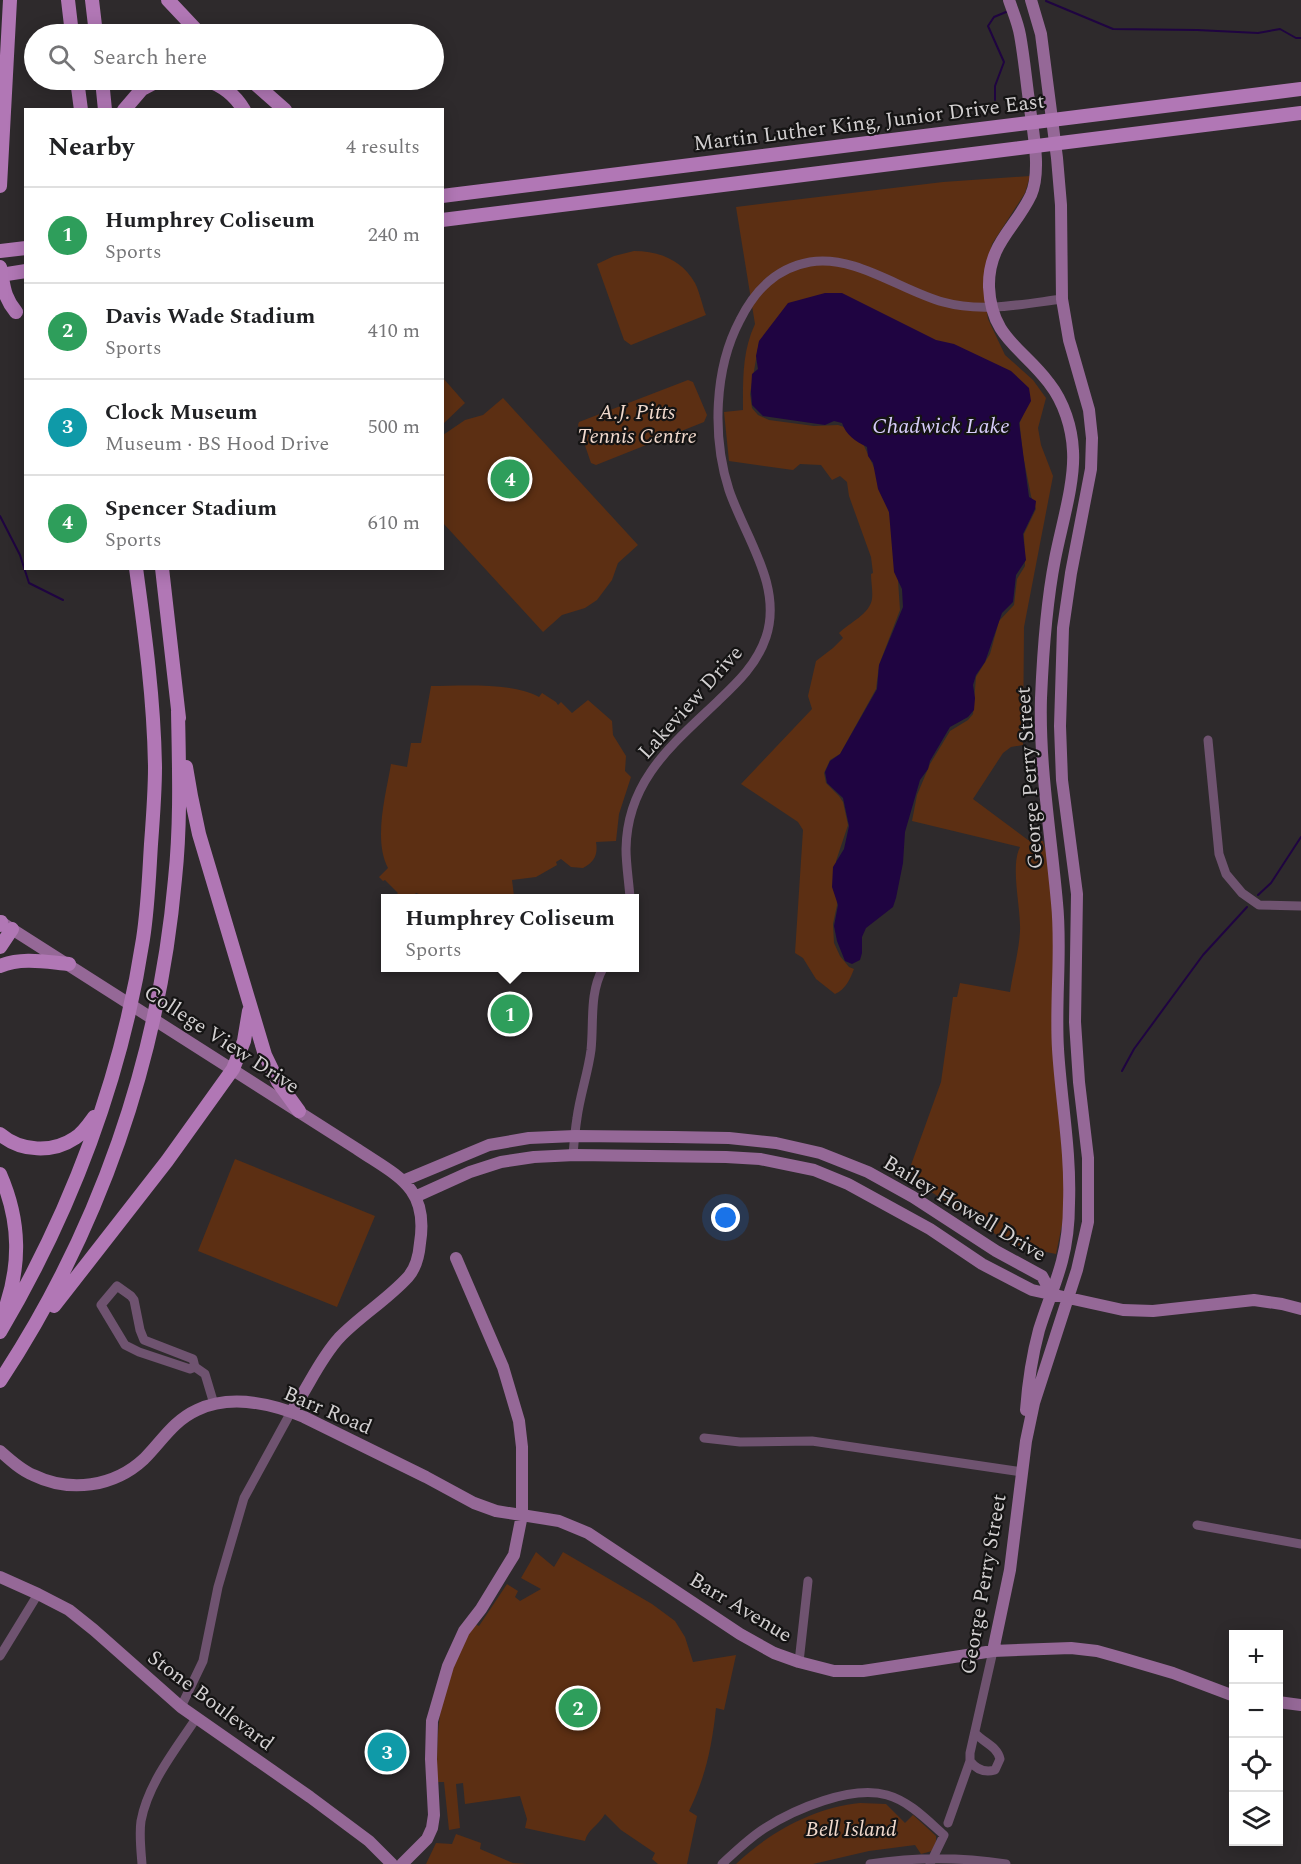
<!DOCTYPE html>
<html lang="en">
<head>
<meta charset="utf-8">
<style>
	body { margin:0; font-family:Spectral,serif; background:#f2f2f2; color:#202124 }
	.controls { position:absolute; right:18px; bottom:18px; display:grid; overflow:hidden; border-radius:0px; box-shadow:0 3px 15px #0003 }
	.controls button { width:54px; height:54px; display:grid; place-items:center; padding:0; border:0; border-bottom:2px solid #e0e0e0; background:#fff; color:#202124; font:30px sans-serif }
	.you { position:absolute; left:726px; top:1218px; width:21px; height:21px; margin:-15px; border:4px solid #fff; border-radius:50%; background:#1a73e8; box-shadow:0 0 0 9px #1a73e833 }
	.badge { display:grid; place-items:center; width:39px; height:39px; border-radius:50%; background:#d93025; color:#fff; font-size:20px; font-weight:700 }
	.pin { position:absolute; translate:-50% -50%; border:3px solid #fff; box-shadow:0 2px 6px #0006 }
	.popup { position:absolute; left:381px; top:894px; width:258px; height:78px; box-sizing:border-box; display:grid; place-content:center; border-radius:0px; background:#fff; filter:drop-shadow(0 2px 4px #0005); font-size:20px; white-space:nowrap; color:#757577 }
	.popup b { font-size:22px; color:#202124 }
	.popup::after { content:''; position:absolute; left:50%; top:100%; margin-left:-12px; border:12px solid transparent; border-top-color:#fff }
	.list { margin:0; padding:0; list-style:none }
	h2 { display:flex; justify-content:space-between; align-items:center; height:78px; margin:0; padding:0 24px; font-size:26px }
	h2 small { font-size:20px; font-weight:400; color:#757577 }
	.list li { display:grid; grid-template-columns:39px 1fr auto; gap:18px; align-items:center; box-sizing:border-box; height:96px; padding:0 24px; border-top:2px solid #e0e0e0 }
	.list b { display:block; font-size:22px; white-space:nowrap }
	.list p { margin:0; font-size:20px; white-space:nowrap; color:#757577 }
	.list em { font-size:20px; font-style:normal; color:#757577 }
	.icon { flex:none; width:33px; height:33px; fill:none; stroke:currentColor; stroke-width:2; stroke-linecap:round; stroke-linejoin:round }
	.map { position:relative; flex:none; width:1301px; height:1864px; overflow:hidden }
	.search { position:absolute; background:#fff; box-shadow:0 3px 15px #0003; left:24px; top:24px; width:420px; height:66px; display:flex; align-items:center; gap:15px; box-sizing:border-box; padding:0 21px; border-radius:33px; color:#757577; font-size:22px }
	.panel { position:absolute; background:#fff; box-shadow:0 3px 15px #0003; left:24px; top:108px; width:420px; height:462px; border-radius:0px }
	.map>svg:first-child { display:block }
</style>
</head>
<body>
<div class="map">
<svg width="1301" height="1864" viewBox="0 0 1301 1864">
	<rect width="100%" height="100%" fill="#2e2a2c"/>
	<path fill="#5c2f13" d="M 1030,176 L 1025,193 L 992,244 L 985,273 L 984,294 L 988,319 L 1005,355 L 1033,380 L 1046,398 L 1038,428 L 1041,445 L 1053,476 L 1024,627 L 1023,745 L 1011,747 L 1003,753 L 973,799 L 1028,840 L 1043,841 L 1048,858 L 1054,928 L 1054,1064 L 1065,1184 L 1063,1220 L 1056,1254 L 1022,1247 L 1006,1241 L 907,1176 L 941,1082 L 953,997 L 957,997 L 960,983 L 1010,992 C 1013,972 1019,951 1020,931 C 1021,907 1010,867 1020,847 L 912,821 L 917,795 L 930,764 L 950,731 L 968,720 L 973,714 L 976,677 L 990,654 L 999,621 L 1014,605 L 1017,579 L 1025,566 L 1024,534 L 1036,509 L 1031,496 L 1023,455 L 1020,427 L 1020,422 L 1029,402 L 759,342 L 750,394 L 752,408 L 758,415 L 769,420 L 814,426 L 838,425 L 850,429 L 860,437 L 882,485 L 895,536 L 900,610 L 879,665 L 876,689 L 840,754 L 830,760 L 824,773 L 826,783 L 839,796 L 843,802 L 848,825 L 836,861 L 837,905 L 833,924 L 834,943 L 840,956 L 849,967 L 854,969 C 850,979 846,989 835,994 L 816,979 L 803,958 L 795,953 L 803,830 L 798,822 L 741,784 L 812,709 L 808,696 L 816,661 L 833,648 L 843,638 L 839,633 C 849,623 870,614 872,599 C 873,591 871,582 871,574 L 873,573 L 871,557 L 849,496 L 847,482 L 840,476 L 832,480 L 821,465 L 800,464 L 793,470 L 729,461 L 724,412 L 743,410 C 743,380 742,352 755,324 L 736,207 L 943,182 Z
		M 634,251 C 659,251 682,260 695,283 C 700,293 702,305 706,315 L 631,345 L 624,340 L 597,264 L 614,256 Z
		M 443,378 L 465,403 L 443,424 Z
		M 688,380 L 693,382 L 707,415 L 704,422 L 596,465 L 591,463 L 578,425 L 579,422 Z
		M 503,398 L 638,545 L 618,563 L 612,580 L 597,600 L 585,608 L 562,615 L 543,632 L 443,523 L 443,435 L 465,420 L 483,415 Z
		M 431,686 C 461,686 512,682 539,697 L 542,693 L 556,702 L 558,705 L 561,702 L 572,713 L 588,700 L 612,721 L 613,735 L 626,756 L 625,771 L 631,777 L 619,814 L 616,841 L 596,842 C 598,854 595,862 583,868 L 571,867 L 561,859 L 556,862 L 557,865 L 536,877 L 512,880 L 514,896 L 429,898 L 416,893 L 411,898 L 399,898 L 396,895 L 398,893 L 385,880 L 383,881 L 379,877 L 388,868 C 373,840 386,794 391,764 L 407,767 L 411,743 L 421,743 Z
		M 235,1159 L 375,1216 L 337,1307 L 198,1251 Z
		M 536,1552 L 554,1567 L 563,1552 L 652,1604 L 675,1621 L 685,1637 L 693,1662 L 736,1655 L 724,1710 L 716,1708 C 712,1746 706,1776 689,1811 L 697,1816 L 687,1864 L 658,1864 L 652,1859 L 655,1853 L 621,1830 L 605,1814 C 599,1825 587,1830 585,1841 L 525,1828 L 527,1819 L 520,1796 L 465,1804 L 463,1783 L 456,1784 L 460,1828 L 449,1830 L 444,1782 L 437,1782 C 437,1745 437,1710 449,1675 C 455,1657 465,1640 473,1623 L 479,1626 L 507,1584 L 518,1591 L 515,1597 L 520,1601 L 541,1589 L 521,1578 Z
		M 860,1803 L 886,1804 L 905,1823 L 913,1815 L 936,1836 L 936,1842 L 932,1851 L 921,1854 L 915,1845 L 869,1851 L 813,1864 L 736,1864 C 768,1833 815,1807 860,1803 Z
		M 456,1834 L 481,1843 L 480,1849 L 513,1863 L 527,1864 L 426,1864 L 436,1843 L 452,1844 Z"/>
	<path fill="#1f0441" d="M 825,293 L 842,293 L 936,340 L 954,344 L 1011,371 L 1029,388 L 1031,401 L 1019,423 L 1029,497 L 1036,501 L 1035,509 L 1023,534 L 1026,560 L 1016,575 L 1013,602 L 1002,613 L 985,662 L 976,675 L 973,685 L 975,698 L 974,710 L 968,717 L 950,727 L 930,761 L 928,769 L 920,780 L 905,832 L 903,863 L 896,898 L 893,907 L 866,928 L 862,937 L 862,953 L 860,960 L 852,964 L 845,961 L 837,941 L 834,926 L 838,905 L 832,887 L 833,867 L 844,849 L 849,826 L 843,798 L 827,783 L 825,772 L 830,761 L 840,754 L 877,689 L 879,665 L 903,607 L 902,589 L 894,572 L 889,512 L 878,489 L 873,463 L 868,456 L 867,447 C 855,441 846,435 842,423 L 834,421 L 825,425 L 763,416 L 752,405 L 751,391 L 752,374 L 758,369 L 756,356 L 759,341 L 788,303 Z"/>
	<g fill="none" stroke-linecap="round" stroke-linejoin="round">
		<path stroke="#1f0441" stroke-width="2" d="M 1046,1 L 1113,29 L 1197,30 L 1258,33 L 1280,29 L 1296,38 L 1301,38
			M 995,100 L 995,86 L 1004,62 L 988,26 L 994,17 L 1006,12
			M 0,516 L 20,555 L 29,583 L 63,600
			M 1258,895 L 1271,883 L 1301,837
			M 1122,1071 L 1134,1049 L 1203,955 L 1247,907"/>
		<path stroke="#6f5370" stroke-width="9" d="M 1208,740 L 1219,854 L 1226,874 L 1242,893 L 1259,905 L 1301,906
			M 630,898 C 629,882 626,865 626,849 C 627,780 673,744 718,701 C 738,682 757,664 766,637 C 783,586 745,537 729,490 C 712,437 714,369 740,320 C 755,290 776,268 810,262 C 854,254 902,291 943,302 C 982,313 1023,304 1062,299
			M 573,1155 C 574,1143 575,1130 577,1118 C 580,1095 588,1073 591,1050 C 594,1022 589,994 603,968
			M 195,1367 L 190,1369 L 139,1352 L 125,1345 L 101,1305 L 117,1286 L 131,1296 L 134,1300 L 140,1330 L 144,1340 L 193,1359 L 195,1367 L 205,1374 L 214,1404
			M 704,1438 L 740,1442 L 812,1441 L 1022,1472
			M 1197,1525 L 1301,1544
			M 0,1656 L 38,1594
			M 799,1662 L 808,1581
			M 181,1707 L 203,1661 L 218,1587 L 244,1498 L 291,1412
			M 970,1761 C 976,1769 984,1773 995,1770 L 1000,1759 C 997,1746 984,1743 975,1733
			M 948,1823 L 970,1761 L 970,1753 L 993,1651
			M 142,1864 C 141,1851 139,1834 141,1821 C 148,1783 176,1749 197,1717
			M 722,1864 C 736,1851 749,1838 765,1828 C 795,1809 851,1785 887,1795 C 909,1801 927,1820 944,1835 L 930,1864
			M 870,1864 C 915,1857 961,1857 1006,1864"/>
		<path stroke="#956897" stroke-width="12" d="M 1009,0 C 1013,12 1018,23 1020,35 C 1024,57 1026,79 1029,101 C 1032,127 1042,170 1031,195 C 1015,229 988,244 989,287 C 991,338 1023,348 1049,383 C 1064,402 1072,428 1073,451 C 1075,483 1061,527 1055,559 C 1046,605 1043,651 1041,698 C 1039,765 1051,835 1057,903 C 1062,951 1055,1000 1058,1049 C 1061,1100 1071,1151 1069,1203 C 1069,1222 1067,1242 1062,1261 C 1056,1284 1046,1307 1039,1330 C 1032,1356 1028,1383 1026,1410
			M 4,924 L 357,1149 C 397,1176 429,1187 420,1243 C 419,1255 416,1268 408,1277 C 387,1300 360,1316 339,1338 C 319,1360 308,1388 291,1412
			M 405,1180 L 489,1145 L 529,1138 L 575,1136 L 673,1137 L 729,1138 L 776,1143 L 820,1153 L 868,1172 L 913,1197 L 996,1251 L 1042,1276 L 1051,1293
			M 417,1196 L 470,1172 L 501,1162 L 534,1157 L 575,1155 L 726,1157 L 760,1159 L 814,1170 L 848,1184 L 930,1229 L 982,1264 L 1032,1290 L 1123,1310 L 1153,1311 L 1254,1300 L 1282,1304 L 1301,1309
			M 0,1451 C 10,1460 21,1470 33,1475 C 70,1493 114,1487 144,1459 C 162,1441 173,1421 197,1410 C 231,1394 270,1403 304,1417 L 426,1477 L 474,1503 L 496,1511 L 559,1521 L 588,1533 L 740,1634 L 774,1653 L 799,1662 L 834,1671 L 863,1671 L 993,1651 L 1071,1648 L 1097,1651 L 1122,1658 L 1173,1673 L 1234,1696
			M 0,1577 L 38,1594 L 69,1610 L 94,1630 L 181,1707 L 310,1797 L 369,1841 L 392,1864
			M 993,1651 L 1010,1570 L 1026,1441 L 1034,1403 L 1077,1270 L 1088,1222 L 1088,1158 L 1079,1082 L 1075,1022 L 1077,894 L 1062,780 L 1060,726 L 1063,628 L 1071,573 L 1091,469 L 1092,438 L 1089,410 L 1069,340 L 1062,299 L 1061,205 L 1057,158 L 1041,34 L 1031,0
			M 1278,1702 L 1301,1705
			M 402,1864 L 427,1839 L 432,1828 L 434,1815 L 431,1759 L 432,1721 L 448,1666 L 464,1631 L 481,1609 L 514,1555 L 522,1515 L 522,1447 L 519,1421 L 503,1367 L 456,1258"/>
		<path stroke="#b177b5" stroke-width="14" d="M 68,0 L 72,34
			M 92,0 L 96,34
			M 168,0 L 200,34
			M 77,80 L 81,110
			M 102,80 L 105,110
			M 206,80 C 222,85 235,95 244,110
			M 251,80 L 285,110
			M 124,110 L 142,89 L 159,80
			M 0,186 L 10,0
			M 442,196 L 1301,89
			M 442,220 L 1301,113
			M 0,251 L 26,248
			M 0,267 C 4,286 3,296 16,312
			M 0,275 L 26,271
			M 162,568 L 179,718
			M 186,767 L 191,796 L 199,834 L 265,1055 L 278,1082 L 299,1111
			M 0,925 L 1,922
			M 0,947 L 12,929
			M 0,966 C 22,957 46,962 69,964
			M 0,1134 C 21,1152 53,1153 75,1138 C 83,1133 89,1124 94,1117
			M 0,1174 C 21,1222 21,1267 3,1315
			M 54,1306 L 167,1161 L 233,1069 L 244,1041 L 249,1011
			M 0,1332 C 71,1212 122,1077 143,939 C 148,907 149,876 151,844 C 153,818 155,792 155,767 C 154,700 145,634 136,568
			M 0,1381 C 99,1231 159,1059 175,879 C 181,823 179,767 178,711"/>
	</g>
	<g text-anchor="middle" stroke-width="4.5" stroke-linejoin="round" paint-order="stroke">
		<g font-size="21" fill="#d3d0d1" stroke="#151414">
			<text transform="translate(869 122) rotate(-7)" y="7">Martin Luther King, Junior Drive East</text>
			<text transform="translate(690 702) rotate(-48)" y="7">Lakeview Drive</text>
			<text transform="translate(1029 778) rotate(-94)" y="7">George Perry Street</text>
			<text transform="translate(222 1039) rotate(33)" y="7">College View Drive</text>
			<text transform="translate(965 1208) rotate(31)" y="7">Bailey Howell Drive</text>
			<text transform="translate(328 1410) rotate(23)" y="7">Barr Road</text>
			<text transform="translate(983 1584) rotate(-80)" y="7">George Perry Street</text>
			<text transform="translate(741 1607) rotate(31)" y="7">Barr Avenue</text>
			<text transform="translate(211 1700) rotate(37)" y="7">Stone Boulevard</text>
		</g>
		<g font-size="21" font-style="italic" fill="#f1d9cc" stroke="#151414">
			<text x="637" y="419">A.J. Pitts<tspan x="637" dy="24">Tennis Centre</tspan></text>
			<text x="851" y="1836">Bell Island</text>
		</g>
		<g font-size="22" font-style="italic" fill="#d8cdfb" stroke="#151414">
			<text x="941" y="433">Chadwick Lake</text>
		</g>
	</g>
</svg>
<div class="controls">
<button>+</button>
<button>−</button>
<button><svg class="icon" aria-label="locate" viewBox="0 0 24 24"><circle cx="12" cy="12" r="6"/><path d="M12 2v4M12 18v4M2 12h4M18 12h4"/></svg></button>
<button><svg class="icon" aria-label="layers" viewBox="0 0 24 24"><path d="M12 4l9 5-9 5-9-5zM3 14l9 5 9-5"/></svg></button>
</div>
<div class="you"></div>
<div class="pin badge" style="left:510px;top:1014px;background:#2e9e5b">1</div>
<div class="popup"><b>Humphrey Coliseum</b>Sports</div>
<div class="pin badge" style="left:578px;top:1708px;background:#2e9e5b">2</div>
<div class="pin badge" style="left:387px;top:1752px;background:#0f9aa8">3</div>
<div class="pin badge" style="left:510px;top:479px;background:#2e9e5b">4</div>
<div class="search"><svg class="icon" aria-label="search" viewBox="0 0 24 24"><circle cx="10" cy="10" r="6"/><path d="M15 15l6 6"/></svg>Search here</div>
<section class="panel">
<h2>Nearby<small>4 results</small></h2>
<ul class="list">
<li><span class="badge" style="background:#2e9e5b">1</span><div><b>Humphrey Coliseum</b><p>Sports</p></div><em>240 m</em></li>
<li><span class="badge" style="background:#2e9e5b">2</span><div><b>Davis Wade Stadium</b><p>Sports</p></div><em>410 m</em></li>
<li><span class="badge" style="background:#0f9aa8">3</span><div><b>Clock Museum</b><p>Museum · BS Hood Drive</p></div><em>500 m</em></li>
<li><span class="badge" style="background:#2e9e5b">4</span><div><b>Spencer Stadium</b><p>Sports</p></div><em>610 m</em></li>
</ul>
</section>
</div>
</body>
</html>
